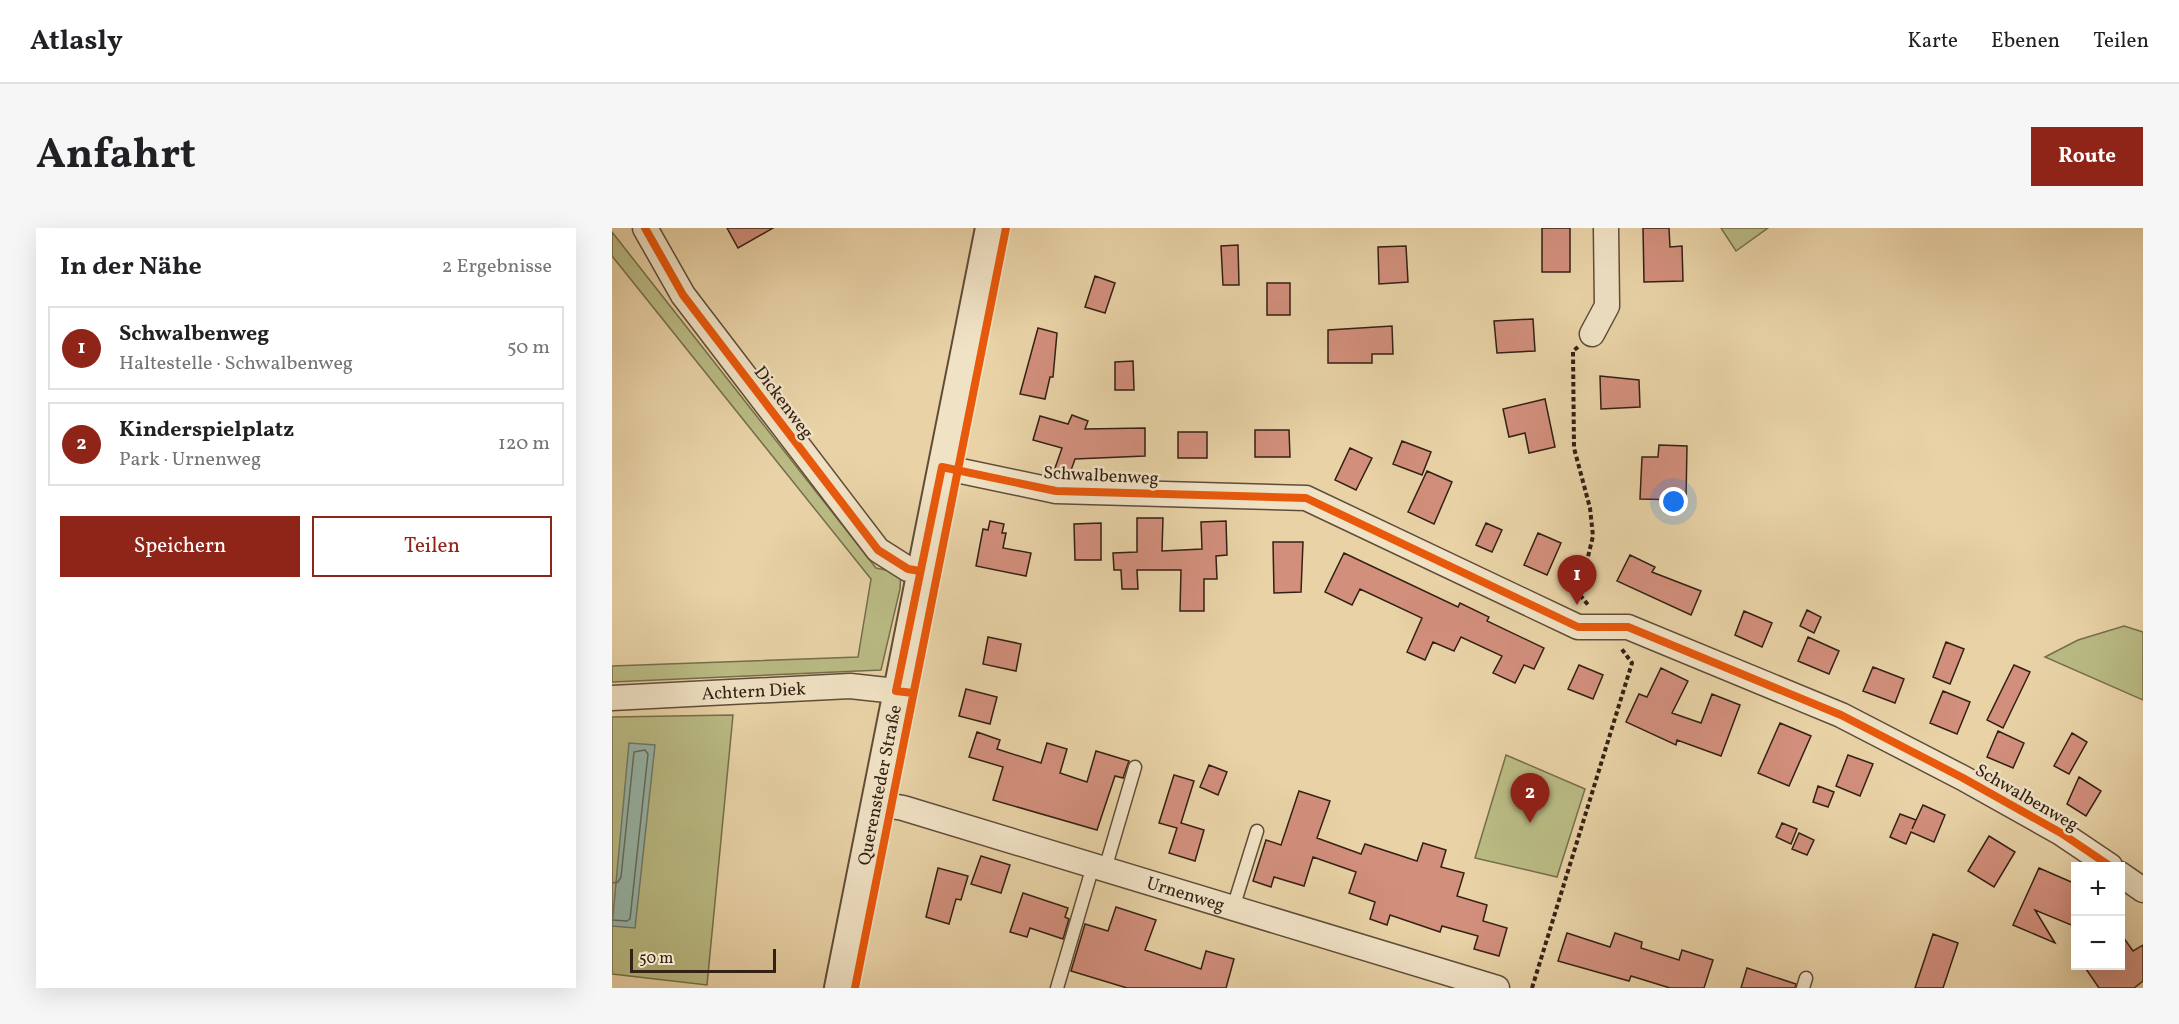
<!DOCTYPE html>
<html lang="de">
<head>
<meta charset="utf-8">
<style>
	body { margin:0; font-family:Vollkorn,serif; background:#f6f6f6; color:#202124 }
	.controls { position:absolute; right:18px; bottom:18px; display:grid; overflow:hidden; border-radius:0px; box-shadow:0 6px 24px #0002 }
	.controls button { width:54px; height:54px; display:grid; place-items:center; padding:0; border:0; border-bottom:2px solid #e0e0e0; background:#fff; color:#202124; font:30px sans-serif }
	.scale { position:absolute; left:18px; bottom:15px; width:146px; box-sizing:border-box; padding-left:6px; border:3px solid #332114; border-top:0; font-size:16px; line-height:21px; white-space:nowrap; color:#332114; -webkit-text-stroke:4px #f0e2c5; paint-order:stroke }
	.you { position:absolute; left:1062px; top:274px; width:21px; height:21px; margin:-15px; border:4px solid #fff; border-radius:50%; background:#1a73e8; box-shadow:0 0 0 9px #1a73e833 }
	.badge { display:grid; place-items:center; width:39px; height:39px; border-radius:50%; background:#8f2418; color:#fff; font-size:20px; font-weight:700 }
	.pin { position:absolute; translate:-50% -50px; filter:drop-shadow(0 2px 3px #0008) }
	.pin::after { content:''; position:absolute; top:32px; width:21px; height:18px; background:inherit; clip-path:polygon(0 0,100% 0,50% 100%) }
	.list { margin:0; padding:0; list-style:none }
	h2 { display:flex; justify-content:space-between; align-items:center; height:78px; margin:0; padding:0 24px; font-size:26px }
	h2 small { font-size:20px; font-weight:400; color:#757577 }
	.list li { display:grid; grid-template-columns:39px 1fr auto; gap:18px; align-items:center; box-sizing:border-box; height:84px; margin:0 12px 12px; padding:0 12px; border:2px solid #e0e0e0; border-radius:0px }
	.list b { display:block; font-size:22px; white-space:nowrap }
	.list p { margin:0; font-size:20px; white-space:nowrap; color:#757577 }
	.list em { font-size:20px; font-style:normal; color:#757577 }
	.actions { display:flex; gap:12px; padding:18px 24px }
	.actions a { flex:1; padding:14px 0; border:2px solid #8f2418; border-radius:0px; text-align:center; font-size:21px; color:#8f2418 }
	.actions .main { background:#8f2418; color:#fff }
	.map { position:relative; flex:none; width:1531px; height:760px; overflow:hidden; border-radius:0px }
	header { display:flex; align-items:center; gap:36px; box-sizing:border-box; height:84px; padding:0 30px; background:#fff; border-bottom:2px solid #e0e0e0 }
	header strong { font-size:28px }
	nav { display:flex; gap:33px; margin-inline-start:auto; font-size:21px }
	.intro { display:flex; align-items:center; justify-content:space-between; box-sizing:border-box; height:144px; padding:0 36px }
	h1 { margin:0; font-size:42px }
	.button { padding:15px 27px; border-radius:0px; background:#8f2418; color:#fff; font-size:21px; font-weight:700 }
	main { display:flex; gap:36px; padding:0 36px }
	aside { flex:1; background:#fff; border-radius:0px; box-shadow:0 6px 24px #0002 }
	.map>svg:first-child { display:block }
</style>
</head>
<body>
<header>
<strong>Atlasly</strong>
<nav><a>Karte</a><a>Ebenen</a><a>Teilen</a></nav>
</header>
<div class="intro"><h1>Anfahrt</h1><a class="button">Route</a></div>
<main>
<aside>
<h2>In der Nähe<small>2 Ergebnisse</small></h2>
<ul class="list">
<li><span class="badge">1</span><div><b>Schwalbenweg</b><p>Haltestelle · Schwalbenweg</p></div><em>50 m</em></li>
<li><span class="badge">2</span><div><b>Kinderspielplatz</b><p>Park · Urnenweg</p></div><em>120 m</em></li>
</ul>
<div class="actions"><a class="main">Speichern</a><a>Teilen</a></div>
</aside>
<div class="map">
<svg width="1531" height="760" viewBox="0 0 1531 760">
	<rect width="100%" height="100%" fill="#e8d2a6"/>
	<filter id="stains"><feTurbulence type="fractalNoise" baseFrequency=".00333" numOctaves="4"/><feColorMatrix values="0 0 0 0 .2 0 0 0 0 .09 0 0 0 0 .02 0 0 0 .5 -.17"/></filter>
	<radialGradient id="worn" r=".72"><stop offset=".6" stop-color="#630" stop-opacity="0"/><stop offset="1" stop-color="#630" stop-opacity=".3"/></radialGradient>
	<path fill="#babb84" stroke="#766e4c" stroke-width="1.5" d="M 1109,0 L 1156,0 L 1124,23 Z
		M 0,4 L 264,340 L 289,345 L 288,361 L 269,442 L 0,454 L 0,438 L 246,429 L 259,351 L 0,28 Z
		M 1512,398 L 1531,404 L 1531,472 L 1433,429 L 1466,412 Z
		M 121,487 L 95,757 L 0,746 L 0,489 Z
		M 894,527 L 973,561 L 945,649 L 863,630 Z"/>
	<path fill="#97b7aa" stroke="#6f7b6e" stroke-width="1.5" d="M 17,515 L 43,517 L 23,700 L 0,698 Z"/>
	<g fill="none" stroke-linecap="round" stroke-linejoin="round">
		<path stroke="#656c5f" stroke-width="1.5" d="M 0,655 L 6,654 L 9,649 L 22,524 L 33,522 L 36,526 L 18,691 L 15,693 L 0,692"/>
	</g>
	<path fill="#d28f7c" stroke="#332114" stroke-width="1.5" d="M 115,0 L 161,0 L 126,20 Z
		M 930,0 L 958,0 L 958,44 L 930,44 Z
		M 1031,0 L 1057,0 L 1058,19 L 1070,18 L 1071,53 L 1032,54 Z
		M 626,17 L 627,57 L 611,57 L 609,18 Z
		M 794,18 L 796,54 L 767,56 L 766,19 Z
		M 483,48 L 503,55 L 493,85 L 473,79 Z
		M 655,55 L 678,55 L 678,87 L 655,87 Z
		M 921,91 L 923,123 L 885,125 L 882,93 Z
		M 780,98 L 781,126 L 760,126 L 760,135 L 716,135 L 716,102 Z
		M 426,100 L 445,105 L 441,149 L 438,149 L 433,171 L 408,166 Z
		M 521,133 L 522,162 L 503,162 L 503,134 Z
		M 988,148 L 1027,152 L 1028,179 L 989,181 Z
		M 933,171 L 943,219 L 917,225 L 913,205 L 897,209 L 891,181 Z
		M 460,187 L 476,193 L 473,201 L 533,200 L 533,228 L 463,231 L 457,248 L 442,243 L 450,220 L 421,212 L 428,188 L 456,196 Z
		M 643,202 L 677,202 L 678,229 L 643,229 Z
		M 566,204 L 595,204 L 595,230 L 566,230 Z
		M 790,213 L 819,224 L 810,247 L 781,236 Z
		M 1047,217 L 1075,218 L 1074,272 L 1028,271 L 1030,229 L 1046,229 Z
		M 738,220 L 760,230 L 744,262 L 723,252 Z
		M 815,243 L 840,254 L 822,296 L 796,284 Z
		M 525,290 L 551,290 L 550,323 L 590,321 L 589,294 L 614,293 L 615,327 L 604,328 L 605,351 L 592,351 L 592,383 L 568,383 L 569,342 L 525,342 L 526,361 L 510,361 L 509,342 L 502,342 L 501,325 L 525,324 Z
		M 378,293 L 392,296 L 390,305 L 394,305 L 391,320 L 419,325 L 414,348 L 364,338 L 371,301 L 376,302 Z
		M 489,295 L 489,332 L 463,332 L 462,296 Z
		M 874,295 L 890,302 L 880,324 L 864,317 Z
		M 926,305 L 949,315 L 935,347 L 912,337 Z
		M 661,314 L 691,314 L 689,364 L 662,365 Z
		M 732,325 L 846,379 L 848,375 L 877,389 L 875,393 L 932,420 L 922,441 L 912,437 L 903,455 L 881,445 L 890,428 L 849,409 L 842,423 L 821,414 L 813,432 L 795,424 L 810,390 L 748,361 L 740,377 L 713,364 Z
		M 1018,327 L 1043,339 L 1040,344 L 1089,363 L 1079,387 L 1005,353 Z
		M 1195,382 L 1209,389 L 1202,405 L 1188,398 Z
		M 1132,383 L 1160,395 L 1150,419 L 1123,407 Z
		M 376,409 L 409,416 L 404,443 L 371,436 Z
		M 1196,409 L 1227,423 L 1217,446 L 1186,433 Z
		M 1334,414 L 1352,421 L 1338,456 L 1321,449 Z
		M 967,437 L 991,447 L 981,471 L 956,461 Z
		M 1402,437 L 1418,444 L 1391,500 L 1375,492 Z
		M 1261,439 L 1292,451 L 1283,475 L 1251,463 Z
		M 1049,440 L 1076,453 L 1060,485 L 1089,495 L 1100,466 L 1128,477 L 1109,528 L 1065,512 L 1064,517 L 1014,494 L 1027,466 L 1035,469 Z
		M 354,461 L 385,469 L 378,496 L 347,488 Z
		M 1331,463 L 1358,474 L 1345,506 L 1318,495 Z
		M 1168,495 L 1199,508 L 1177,558 L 1146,545 Z
		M 1386,503 L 1412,515 L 1401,540 L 1375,529 Z
		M 365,504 L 388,512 L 385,521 L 429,535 L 435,515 L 455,521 L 448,545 L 475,554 L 484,523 L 517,533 L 511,550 L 503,548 L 485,602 L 381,572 L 391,539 L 357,529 Z
		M 1460,505 L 1475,514 L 1457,546 L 1442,538 Z
		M 1236,527 L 1261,536 L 1248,568 L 1224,558 Z
		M 597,537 L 615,544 L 606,567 L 588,559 Z
		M 562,547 L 582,553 L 569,595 L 592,602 L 583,633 L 557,625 L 565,600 L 547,595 Z
		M 1467,549 L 1489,563 L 1474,588 L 1455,576 Z
		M 1206,558 L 1222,564 L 1216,579 L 1201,574 Z
		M 687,563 L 718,573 L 705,610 L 749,626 L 753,616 L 805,633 L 811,615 L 834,622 L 829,639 L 852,645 L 845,668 L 875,677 L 871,693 L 895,700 L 887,728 L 862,721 L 866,708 L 830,698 L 828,704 L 778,687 L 775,697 L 758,691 L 763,674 L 737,665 L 744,644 L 701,629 L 692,658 L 662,649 L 659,659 L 641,653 L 654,612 L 669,617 Z
		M 1311,577 L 1333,587 L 1322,614 L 1299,604 L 1294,616 L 1278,609 L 1288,586 L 1304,592 L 1300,601 Z
		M 1170,595 L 1185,601 L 1179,616 L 1164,609 Z
		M 1187,605 L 1202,612 L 1195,627 L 1180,621 Z
		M 1377,608 L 1403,624 L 1382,659 L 1356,643 Z
		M 369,628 L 398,637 L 389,665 L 359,656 Z
		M 326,640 L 356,648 L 349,672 L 344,671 L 337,696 L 314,689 Z
		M 1427,640 L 1464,656 L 1464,699 L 1423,682 L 1443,715 L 1401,697 Z
		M 411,665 L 456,680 L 453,689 L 457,691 L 451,711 L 418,700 L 415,709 L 398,704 Z
		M 504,679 L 544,692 L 533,722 L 589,741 L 594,723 L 622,731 L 614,760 L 515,760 L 459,743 L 473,696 L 496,703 Z
		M 955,705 L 998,719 L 1003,705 L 1030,714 L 1029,720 L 1067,732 L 1070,722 L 1101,732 L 1092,760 L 1058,760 L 1019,748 L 1017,753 L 946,733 Z
		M 1321,706 L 1346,715 L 1331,760 L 1303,760 Z
		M 1509,706 L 1521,723 L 1531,717 L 1531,753 L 1522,760 L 1487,760 L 1472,738 L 1509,738 Z
		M 1135,740 L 1184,756 L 1183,760 L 1129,760 Z"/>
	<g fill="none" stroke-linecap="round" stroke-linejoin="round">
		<defs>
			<path id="service" d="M 493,641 L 523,539
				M 621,680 L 645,603
				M 445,760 L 481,638
				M 1191,760 L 1194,750"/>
			<g id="minor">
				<path d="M 33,0 L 71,67 L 266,322 L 296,341 L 308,343"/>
				<path d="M 980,106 L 995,78 L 994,0"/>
				<path d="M 330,239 L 444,263 L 694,270 L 966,399 L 1016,399 L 1229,487 L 1351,550 L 1449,605 L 1498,638"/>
				<path id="s1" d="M 0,470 L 238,458 L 284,463"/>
				<path id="s2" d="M 263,575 L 291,580 L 885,760"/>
				<path d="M 1508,646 L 1531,662"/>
			</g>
			<g id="tertiary">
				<path id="s3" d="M 227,760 L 378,0"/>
			</g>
		</defs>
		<use href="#service" stroke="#604d38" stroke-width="15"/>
		<use href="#minor" stroke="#604d38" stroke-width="27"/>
		<use href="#tertiary" stroke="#604d38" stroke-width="32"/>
		<path stroke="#332114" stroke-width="4" stroke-dasharray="4.5 3" stroke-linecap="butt" d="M 966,119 L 961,123 L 962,220 L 978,280 L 981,308 L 967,366 L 977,378
			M 920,760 L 1020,435 L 1009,420"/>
		<use href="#service" stroke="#f0e2c5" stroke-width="12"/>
		<use href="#minor" stroke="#f0e2c5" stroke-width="24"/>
		<use href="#tertiary" stroke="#f0e2c5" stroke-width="28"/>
		<defs>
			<path id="cycleway" d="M 33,0 L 71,67 L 266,322 L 296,341 L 308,343
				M 301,465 L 284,463 L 330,239 L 444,263 L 694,270 L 966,399 L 1016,399 L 1229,487 L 1351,550 L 1449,605 L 1498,638
				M 243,760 L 394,0"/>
		</defs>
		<use href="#cycleway" stroke="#f0e2c5" stroke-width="11"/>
		<use href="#cycleway" stroke="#e8590c" stroke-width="8"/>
	</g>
	<g text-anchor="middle" stroke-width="5" stroke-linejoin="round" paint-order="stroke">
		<g font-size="18" fill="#332114" stroke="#f0e2c5">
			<text transform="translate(172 174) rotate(53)" y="6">Dickenweg</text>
			<text transform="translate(489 247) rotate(3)" y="6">Schwalbenweg</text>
			<text dy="6" stroke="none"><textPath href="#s1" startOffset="142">Achtern Diek</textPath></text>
			<text dy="6" stroke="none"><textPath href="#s3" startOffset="207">Querensteder Straße</textPath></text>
			<text transform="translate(1415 569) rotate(30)" y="6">Schwalbenweg</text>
			<text dy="6" stroke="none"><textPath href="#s2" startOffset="324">Urnenweg</textPath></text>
		</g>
	</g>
	<rect width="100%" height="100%" filter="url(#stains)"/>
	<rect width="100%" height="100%" fill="url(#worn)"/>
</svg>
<div class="controls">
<button>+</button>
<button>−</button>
</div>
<div class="scale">50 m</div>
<div class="you"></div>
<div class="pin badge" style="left:965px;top:377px">1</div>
<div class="pin badge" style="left:918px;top:595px">2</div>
</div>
</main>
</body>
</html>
